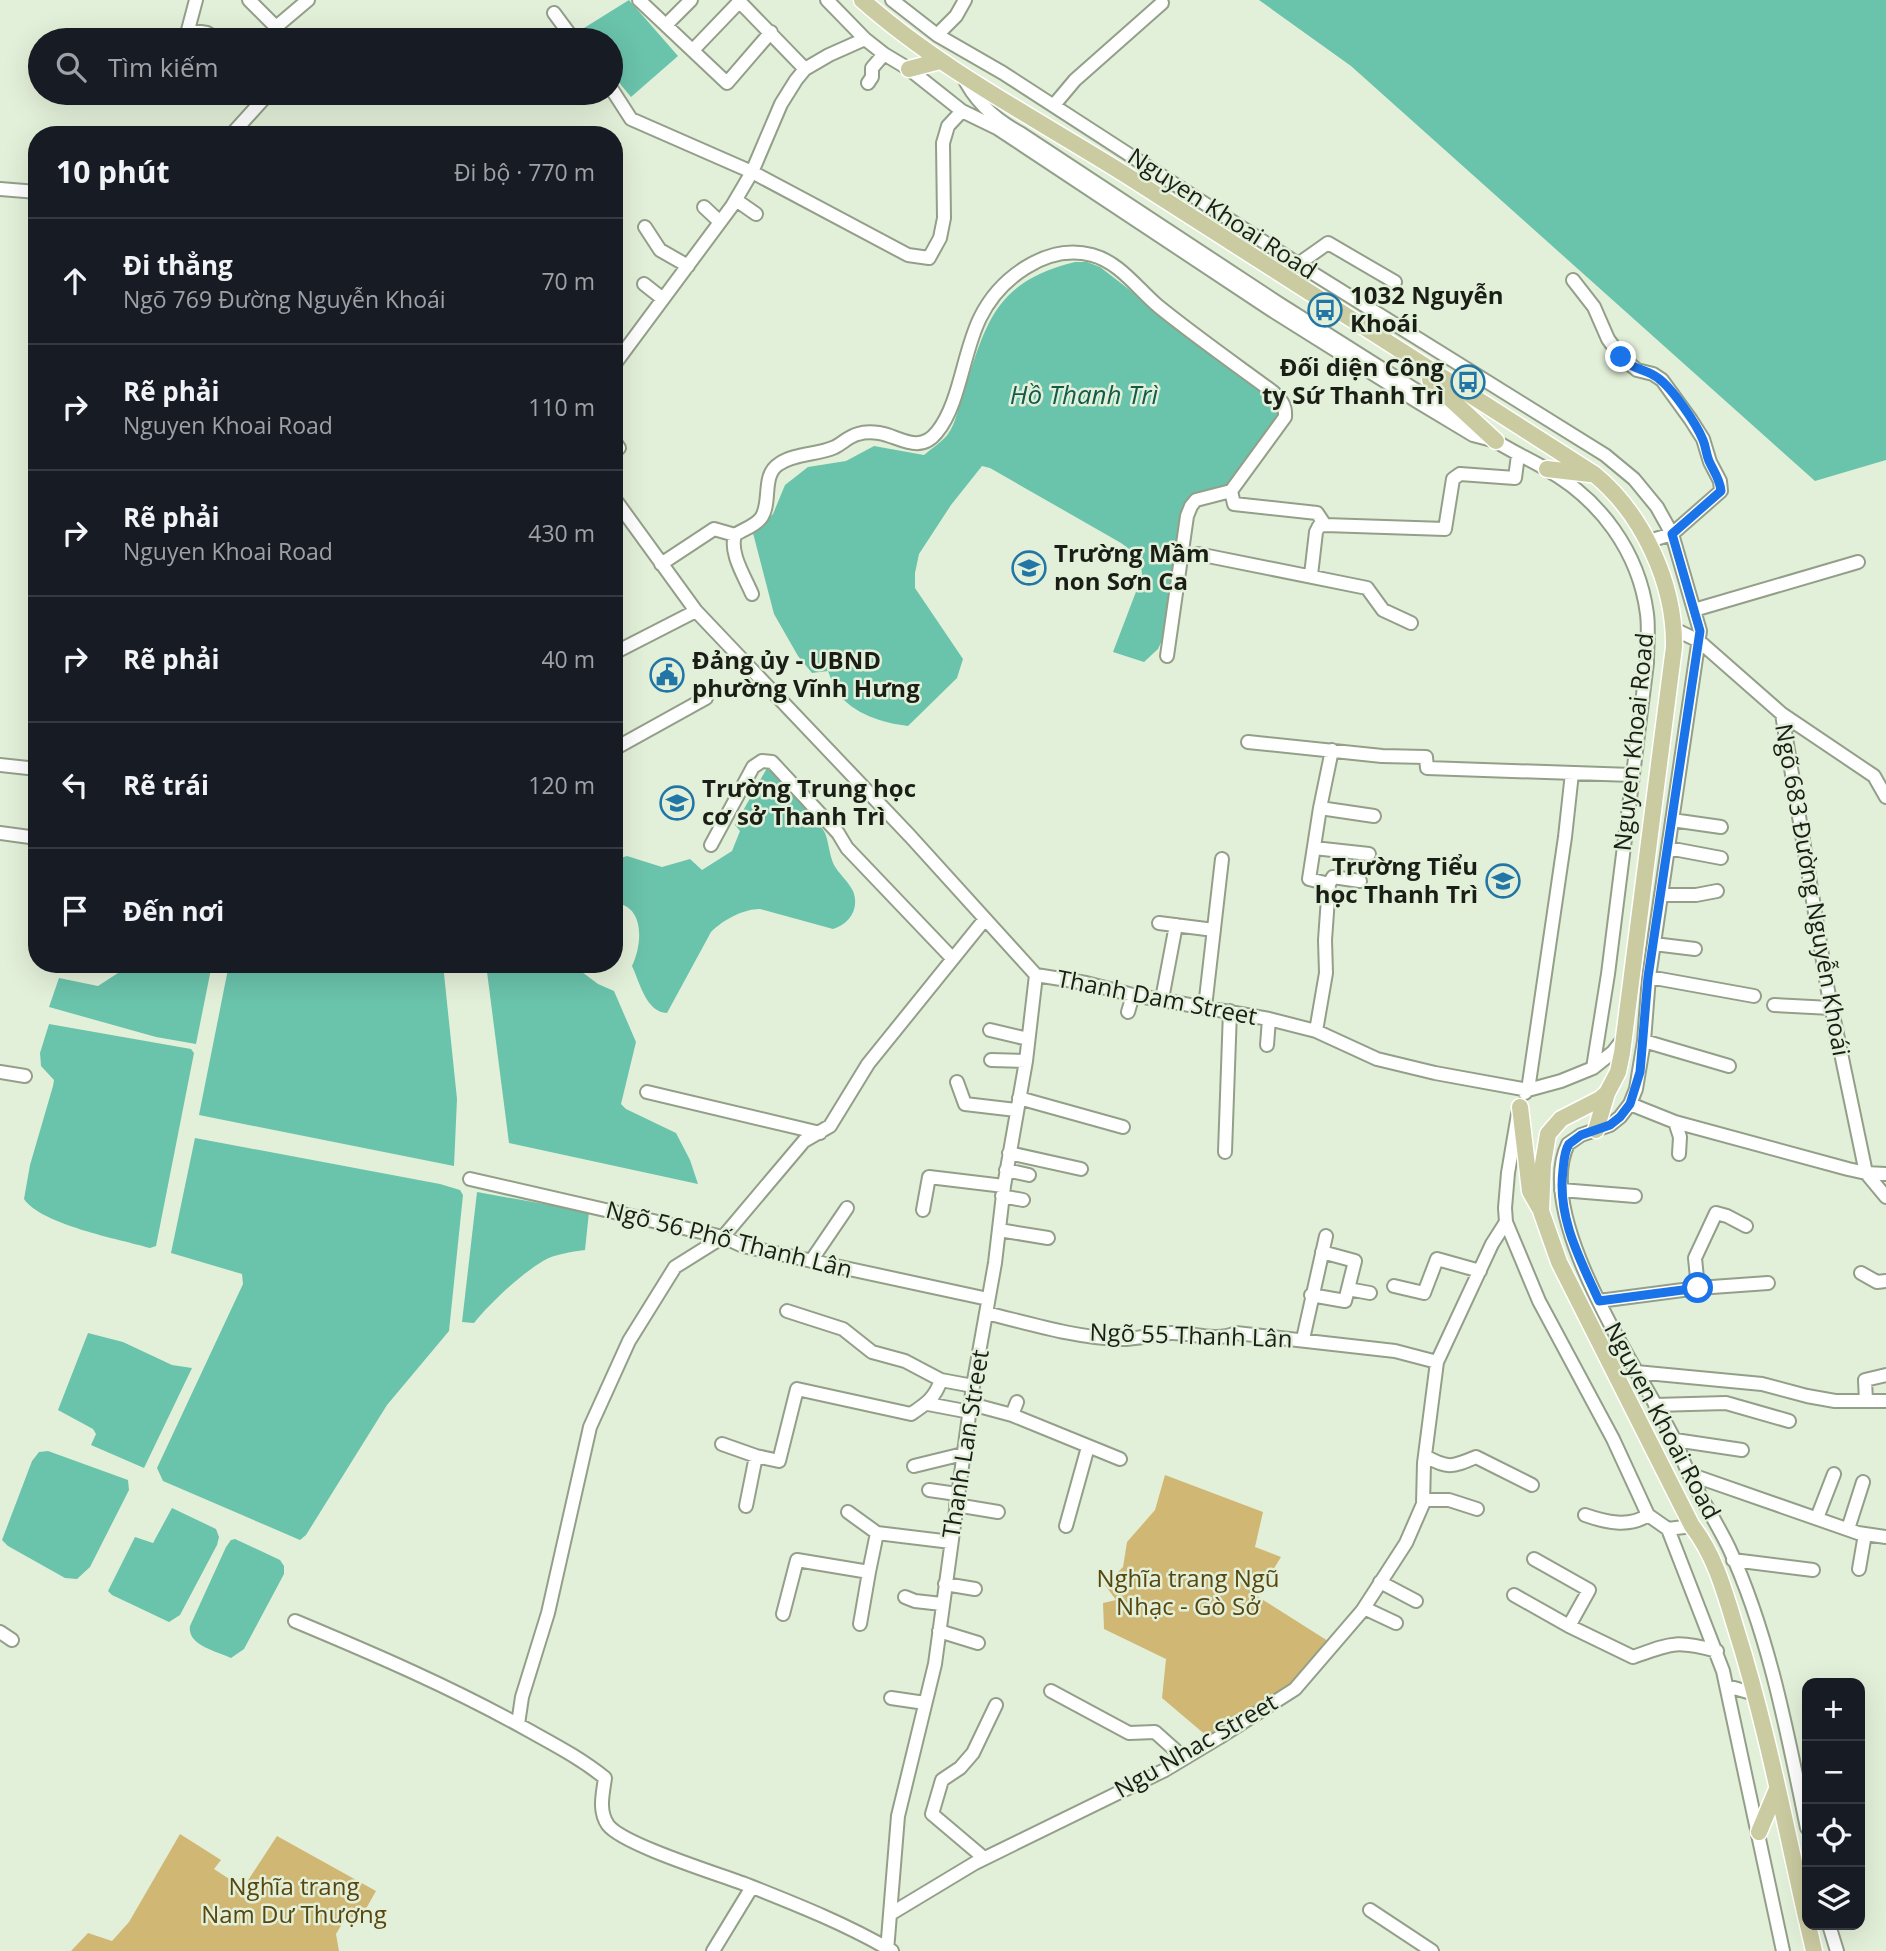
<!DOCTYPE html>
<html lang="vi">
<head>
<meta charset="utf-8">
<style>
	body { margin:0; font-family:"Open Sans",sans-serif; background:#20242c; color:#f1f3f6 }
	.controls { position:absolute; right:21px; bottom:21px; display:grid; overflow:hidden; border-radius:14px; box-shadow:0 7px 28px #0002 }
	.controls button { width:63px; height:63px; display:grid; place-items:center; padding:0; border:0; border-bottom:2px solid #363941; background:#171b24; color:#f1f3f6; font:35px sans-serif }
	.stop { position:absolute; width:21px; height:21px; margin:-16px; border:5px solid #1a73e8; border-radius:50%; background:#fff }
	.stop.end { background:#1a73e8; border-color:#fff; box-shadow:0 2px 7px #0008 }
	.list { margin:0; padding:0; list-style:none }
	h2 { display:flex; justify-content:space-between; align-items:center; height:91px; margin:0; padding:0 28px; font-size:30px }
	h2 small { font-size:23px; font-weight:400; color:#9ea1a6 }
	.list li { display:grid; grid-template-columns:46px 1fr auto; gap:21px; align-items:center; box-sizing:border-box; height:126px; padding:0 28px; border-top:2px solid #363941 }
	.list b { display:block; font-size:26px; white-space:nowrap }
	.list p { margin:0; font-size:23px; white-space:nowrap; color:#9ea1a6 }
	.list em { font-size:23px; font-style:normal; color:#9ea1a6 }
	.icon { flex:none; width:38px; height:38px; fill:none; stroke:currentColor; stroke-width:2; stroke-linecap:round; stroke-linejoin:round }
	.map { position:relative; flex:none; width:1886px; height:1951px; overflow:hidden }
	.search { position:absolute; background:#171b24; box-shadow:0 7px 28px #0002; left:28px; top:28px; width:595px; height:77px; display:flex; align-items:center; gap:18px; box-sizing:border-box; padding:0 24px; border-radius:38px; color:#9ea1a6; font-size:26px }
	.panel { position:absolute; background:#171b24; box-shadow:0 7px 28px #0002; left:28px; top:126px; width:595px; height:847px; border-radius:28px }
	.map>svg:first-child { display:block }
</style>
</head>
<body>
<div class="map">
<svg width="1886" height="1951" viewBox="0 0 1886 1951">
	<rect width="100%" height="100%" fill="#e3f0d9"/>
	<path fill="#d1b774" d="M 1165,1475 L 1263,1512 L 1255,1547 L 1281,1557 L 1257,1596 L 1328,1641 L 1294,1683 L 1208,1737 L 1162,1698 L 1166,1659 L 1104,1629 L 1103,1603 L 1116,1600 L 1105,1585 L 1123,1567 L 1127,1542 L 1155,1510 Z
		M 180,1834 L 221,1860 L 214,1869 L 243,1888 L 277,1836 L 376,1891 L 363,1914 L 345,1919 L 336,1934 L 339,1951 L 71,1951 L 88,1933 L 112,1941 L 129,1922 Z"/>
	<path fill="#6ac3ab" d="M 629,0 L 678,56 L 631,97 L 611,73 L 611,40 L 584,40 L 580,35 L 584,28 Z
		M 1259,0 L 1886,0 L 1886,460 L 1815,481 L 1351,66 Z
		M 1075,262 L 1087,262 L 1100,267 L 1271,399 L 1277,408 L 1278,416 L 1230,484 L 1188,500 L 1180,515 L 1164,636 L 1158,649 L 1144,662 L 1113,652 L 1142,576 C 1142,559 1134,552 1121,543 L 990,468 L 982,466 L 951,505 L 919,554 L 915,573 L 915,588 L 963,659 L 957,678 L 908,726 C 883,723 853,714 837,692 C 833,687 831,678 828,671 L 812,673 L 798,656 L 774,614 L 753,533 L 773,514 L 785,485 L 808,467 L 846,461 L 874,446 L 924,455 C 931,449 942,442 948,434 C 956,423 959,405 963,393 C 987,322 994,282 1075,262 Z
		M 767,768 C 779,781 820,821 825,833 C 829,843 829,854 834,865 C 839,874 848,881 853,891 C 860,909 849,924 833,929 L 760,909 C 743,909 723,920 711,932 L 667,1013 C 646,1012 640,983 632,966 C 642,946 646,905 614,903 L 614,860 L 627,856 L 662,867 L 690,859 L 702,870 L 732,851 L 740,831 L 735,825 Z
		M 120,964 L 212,964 L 196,1044 L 156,1037 L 49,1007 L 59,978 L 98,986 L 118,973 Z
		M 229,964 L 443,964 L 457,1099 L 454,1166 L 199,1115 Z
		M 486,964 L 575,964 L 578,969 L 598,984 L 614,991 L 636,1042 L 621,1104 L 626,1109 L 676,1133 L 690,1160 L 698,1184 L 509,1143 Z
		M 49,1024 L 191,1049 L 194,1053 L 156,1246 L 150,1248 C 119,1239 42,1225 24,1199 L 30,1165 L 53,1086 L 54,1080 L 41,1066 L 40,1053 Z
		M 195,1138 L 440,1184 L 460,1190 L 463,1195 L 449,1331 L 387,1405 L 306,1535 L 300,1540 L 163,1481 L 157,1468 L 243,1284 L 242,1274 L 171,1253 Z
		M 477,1192 L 589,1212 L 585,1250 C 571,1252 555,1254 543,1261 C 520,1275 491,1302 474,1323 L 462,1322 Z
		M 88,1333 L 123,1342 L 172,1365 L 192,1368 L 144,1468 L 91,1445 L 96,1434 L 93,1429 L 58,1410 Z
		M 48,1451 L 128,1480 L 129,1490 L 90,1567 L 77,1579 L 65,1578 L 8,1546 L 2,1540 L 32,1461 L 39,1452 Z
		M 172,1508 L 216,1529 L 219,1537 L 217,1545 L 180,1615 L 169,1622 L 112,1595 L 108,1591 L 135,1537 L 153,1543 Z
		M 235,1539 L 280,1560 L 284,1566 L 284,1574 L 244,1649 L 231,1658 C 216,1651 187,1645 190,1626 L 226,1547 L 231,1540 Z"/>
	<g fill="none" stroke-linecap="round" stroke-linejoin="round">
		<defs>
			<path id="minor" d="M 196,0 L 188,30 L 207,33 L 220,40
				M 249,0 L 276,27 L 283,40
				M 639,0 L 727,83 L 771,32
				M 738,0 L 805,69
				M 827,0 L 865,39 L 884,54 L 909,69 L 962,111 L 997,128 L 1273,311 L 1418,402 L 1473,435 L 1496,441
				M 892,0 L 937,35 L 1003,73 L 1298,264 L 1605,455 L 1634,479 L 1657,507 L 1672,534 L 1700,631 L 1649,977 L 1644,1041 L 1636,1089 L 1630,1104 L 1620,1117 L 1610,1125 L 1581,1135 L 1568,1144 C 1532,1218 1641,1372 1674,1439 C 1680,1450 1683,1462 1689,1474 C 1701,1499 1717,1523 1729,1548 C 1769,1634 1788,1736 1807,1828
				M 554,13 L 574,40
				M 666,25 L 691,0
				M 276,27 L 308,0
				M 937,35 L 956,16 L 965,0
				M 693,50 L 739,2
				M 962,74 C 974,101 994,119 1020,133 L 1278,303 L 1471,425
				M 868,83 L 872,77 L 872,68 L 884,54
				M 611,88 L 631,119 L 752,172 L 908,255 L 929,258 L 940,238 L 944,218 L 943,143 L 948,126 L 962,111
				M 1054,105 L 1075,80 L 1162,3
				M 231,135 L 269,93
				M 0,189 L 37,192
				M 736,200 L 756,214
				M 704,207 L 720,222
				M 645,227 L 660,250 L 688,266
				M 1294,267 L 1328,243 L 1395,282
				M 1573,280 L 1594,307 L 1608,339 L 1621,357 L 1637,370 L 1653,374 L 1662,380 L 1691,420 L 1703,439 L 1710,462 L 1720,481 L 1721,491 L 1672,534 L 1649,541
				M 644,284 L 663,299
				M 614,365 L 732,206 L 752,172 L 781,104 L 796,80 L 805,69 L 829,55 L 865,39
				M 614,406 L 614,408
				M 1489,437 C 1507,449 1527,458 1546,469 C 1600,499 1639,552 1647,614 C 1649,630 1647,647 1647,663 L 1608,974 L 1593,1068
				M 614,441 L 619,448
				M 1231,491 L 1234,504 L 1317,513 L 1325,525
				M 614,498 L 696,611 L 910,836 L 1036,975 L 1086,983 L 1133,995 L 1269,1019 L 1316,1031 L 1377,1059 L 1435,1073 L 1528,1090 L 1561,1081 L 1593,1068 L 1613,1052 L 1624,1038
				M 1198,554 L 1367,588 L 1383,610 L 1411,623
				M 661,564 L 714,529 L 735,535
				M 1311,575 L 1316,532 L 1319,526 L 1325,525 L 1445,529 L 1453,479 L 1460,474 L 1515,478 L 1518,455
				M 752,594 C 745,577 729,553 735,535 C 744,529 755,526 761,518 C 772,503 761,475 779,464 C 795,453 818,455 835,447 C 843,443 849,436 858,434 C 864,432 872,432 879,433 C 899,436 919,455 937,432 C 960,404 963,352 980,318 C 999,279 1046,243 1092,255 C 1119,262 1137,288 1158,306 C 1195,336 1235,364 1273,392 C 1281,400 1286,405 1285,417 L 1231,491 L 1196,500 L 1191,506 L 1187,516 L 1167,656
				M 1694,610 L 1858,562
				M 1674,629 L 1699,641 L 1782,714 L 1828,991 L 1866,1173 L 1886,1197
				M 614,653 L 696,611
				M 1782,714 L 1874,776 L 1886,797
				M 1248,742 L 1382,756 L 1426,757 L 1427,768 L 1632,775
				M 614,749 L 706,698
				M 0,765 L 37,769
				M 1320,808 L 1374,816
				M 1672,820 L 1721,827
				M 0,833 L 37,838
				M 711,845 L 753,767 L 762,761 L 772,762 L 838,833 L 847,848 L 952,958
				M 1314,848 L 1369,854
				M 1668,848 L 1721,858
				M 1329,884 L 1309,879 L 1320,808 L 1332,750
				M 1661,895 L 1696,895 L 1717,891
				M 1159,923 L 1214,930
				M 1654,944 L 1695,949
				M 1649,977 L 1754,996
				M 1162,999 L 1176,925
				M 1774,1005 L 1831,1008
				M 1205,1007 L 1222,859
				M 1128,1012 L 1133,995
				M 990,1030 L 1028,1039
				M 1316,1031 L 1326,973 L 1325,940 L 1329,884 L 1333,877 L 1360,881
				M 1644,1041 L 1729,1066
				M 1267,1045 L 1269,1019
				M 991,1060 L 1026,1061
				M 0,1072 L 25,1076
				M 957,1082 L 965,1104 L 1016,1110
				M 647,1092 L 820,1133
				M 1525,1093 L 1528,1090 L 1565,837 L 1572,773
				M 1019,1098 L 1123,1127
				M 1630,1104 L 1675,1122 L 1848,1169 L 1866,1173 L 1886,1174
				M 1518,1114 L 1508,1173 L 1505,1208 L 1506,1222 L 1539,1301 L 1613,1439 L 1648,1515 L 1668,1529 L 1692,1526
				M 1675,1122 L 1680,1137 L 1679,1154
				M 1225,1152 L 1230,1011
				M 1009,1153 L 1081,1169
				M 1006,1170 L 1029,1175
				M 470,1179 L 723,1237 L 743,1246 L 988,1299
				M 1561,1190 L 1635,1196
				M 1002,1196 L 1023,1200
				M 923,1210 L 929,1177 L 1004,1186
				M 999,1230 L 1048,1238
				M 811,1261 L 847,1208
				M 1861,1273 L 1877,1282 L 1886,1281
				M 1394,1286 L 1424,1293 L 1437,1259 L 1480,1271
				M 1698,1288 L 1695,1258 L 1716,1213 L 1727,1216 L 1746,1226
				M 1348,1289 L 1370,1293
				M 1311,1295 L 1345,1301 L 1355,1261 L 1322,1252
				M 1599,1301 L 1698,1288 L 1768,1283
				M 787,1311 L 843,1329 L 872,1352 L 905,1361 L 941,1380 L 973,1386
				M 986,1313 C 1028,1323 1076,1338 1119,1339 C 1137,1340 1154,1333 1172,1333 C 1194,1333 1216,1342 1236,1333 L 1395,1351 L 1437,1362
				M 1303,1339 L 1326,1236
				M 1636,1372 L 1762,1384 L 1807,1396 L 1835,1401 L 1886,1401
				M 1866,1401 L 1865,1380 L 1886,1375
				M 928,1404 L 970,1412
				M 971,1404 L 1012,1415 L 1017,1402
				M 1655,1405 L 1726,1403 L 1789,1421
				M 1012,1415 L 1120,1459
				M 1675,1440 L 1742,1450
				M 722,1444 L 756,1456
				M 1425,1456 C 1448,1469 1452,1467 1476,1457 L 1532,1485
				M 914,1466 L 963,1454
				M 1689,1474 L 1858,1533 L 1886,1537
				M 929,1490 L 957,1494
				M 1423,1500 L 1449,1500 L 1477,1509
				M 956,1505 L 998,1512
				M 746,1506 L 756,1456 L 779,1461 L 797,1389 L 911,1414 C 926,1404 935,1398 941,1380
				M 848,1512 L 877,1533 L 951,1542
				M 1585,1515 C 1605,1522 1629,1528 1648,1515
				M 1817,1518 L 1834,1474
				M 1066,1526 L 1088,1447
				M 1668,1529 L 1723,1671 L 1783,1951
				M 1848,1529 L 1863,1482
				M 1534,1559 L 1589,1590 L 1569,1626
				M 1733,1560 L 1813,1570
				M 1859,1569 L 1865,1534
				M 1380,1582 L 1416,1601
				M 945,1584 L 975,1589
				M 1514,1595 L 1569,1626 L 1633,1657 C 1672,1643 1676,1640 1717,1651
				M 905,1597 L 915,1601 L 942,1604
				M 1364,1608 L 1396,1623
				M 783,1614 L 797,1560 L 869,1572 L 877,1533
				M 295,1621 C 374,1654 453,1688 528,1730 C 555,1745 582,1759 605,1778 C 603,1793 598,1811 608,1825 C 623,1845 722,1875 750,1886 C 798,1905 848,1925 892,1951
				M 860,1624 L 869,1572
				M 939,1631 L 978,1643
				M 0,1632 L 12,1640
				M 1727,1686 L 1755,1694
				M 1051,1691 L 1129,1733 L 1155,1732 L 1184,1758
				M 891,1698 L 925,1703
				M 518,1724 L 522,1697 L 548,1613 L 590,1427 L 629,1341 L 675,1267 L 723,1237 L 804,1141 L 830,1126 L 868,1064 L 985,919
				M 984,1858 L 932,1814 L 942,1780 L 960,1768 L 973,1753 L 996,1705
				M 1370,1910 L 1432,1951
				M 892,1913 L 975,1863 L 1165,1770 L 1220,1737 L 1295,1689 L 1362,1611 L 1406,1543 L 1423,1504 L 1424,1463 L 1437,1362 L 1492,1244 L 1506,1222
				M 1829,1925 L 1837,1951
				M 713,1951 L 752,1887
				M 887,1951 L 898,1816 L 935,1664 L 973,1386 L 995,1263 L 1004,1186 L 1026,1061 L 1036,975"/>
			<path id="major" d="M 862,0 C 941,70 1037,119 1126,175 C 1283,274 1438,376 1594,474 C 1643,514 1675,584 1674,647 L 1622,1053 L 1618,1072 L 1607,1093 L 1600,1099 L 1561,1119 L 1548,1134 L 1543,1164 L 1541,1211 L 1559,1262 L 1692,1526 C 1715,1555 1725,1593 1736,1629 C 1766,1724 1785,1824 1807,1921
				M 909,69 L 940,61
				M 1430,380 L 1496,441
				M 1547,469 L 1590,474
				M 1520,1107 L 1530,1191 L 1539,1207
				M 1596,1130 L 1607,1093
				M 1759,1832 L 1777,1789
				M 1808,1925 L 1814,1951"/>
		</defs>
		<use href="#minor" stroke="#939f89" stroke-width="16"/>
		<use href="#major" stroke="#fff" stroke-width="19"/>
		<use href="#minor" stroke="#fff" stroke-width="12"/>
		<use href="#major" stroke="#cacba0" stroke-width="16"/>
	</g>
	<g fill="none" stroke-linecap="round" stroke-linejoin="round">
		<path stroke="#1a73e8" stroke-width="9" d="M 1621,357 C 1634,371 1645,368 1658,378 C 1672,388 1696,423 1703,440 C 1706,447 1706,454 1709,461 C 1714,472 1720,479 1721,491 L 1672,534 L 1700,631 L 1648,977 L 1640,1072 L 1630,1104 L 1620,1117 L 1610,1125 L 1581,1135 L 1569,1144 C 1564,1152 1564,1161 1563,1170 C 1557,1218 1580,1259 1599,1301 L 1698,1288"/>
	</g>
	<defs>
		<symbol id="bus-ring" viewBox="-11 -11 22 22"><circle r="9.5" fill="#e3f0d9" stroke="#2176a6" stroke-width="1.5"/><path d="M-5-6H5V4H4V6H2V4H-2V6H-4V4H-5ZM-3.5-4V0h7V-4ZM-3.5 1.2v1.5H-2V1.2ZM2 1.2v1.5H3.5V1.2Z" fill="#2176a6"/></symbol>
		<symbol id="school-ring" viewBox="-11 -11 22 22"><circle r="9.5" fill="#e3f0d9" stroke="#2176a6" stroke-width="1.5"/><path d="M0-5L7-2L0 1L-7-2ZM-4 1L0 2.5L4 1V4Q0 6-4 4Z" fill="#2176a6"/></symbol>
		<symbol id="civic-ring" viewBox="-11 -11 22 22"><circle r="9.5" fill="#e3f0d9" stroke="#2176a6" stroke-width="1.5"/><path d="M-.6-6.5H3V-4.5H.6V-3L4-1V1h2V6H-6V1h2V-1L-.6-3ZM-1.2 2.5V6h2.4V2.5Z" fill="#2176a6"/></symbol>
	</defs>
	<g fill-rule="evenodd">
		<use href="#bus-ring" x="1306" y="291" width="38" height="38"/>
		<use href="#bus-ring" x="1449" y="363" width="38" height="38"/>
		<use href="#school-ring" x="1010" y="549" width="38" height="38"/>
		<use href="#civic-ring" x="648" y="656" width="38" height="38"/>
		<use href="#school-ring" x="658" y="784" width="38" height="38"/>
		<use href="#school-ring" x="1484" y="862" width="38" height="38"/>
	</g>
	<g text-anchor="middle" stroke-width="5" stroke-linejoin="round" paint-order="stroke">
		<g font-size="24" fill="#1a1e16" stroke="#e3f0d9">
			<text transform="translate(1222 214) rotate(33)" y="8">Nguyen Khoai Road</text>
			<text transform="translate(1634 742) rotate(-84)" y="8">Nguyen Khoai Road</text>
			<text transform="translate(1812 890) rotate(80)" y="8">Ngõ 683 Đường Nguyễn Khoái</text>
			<text transform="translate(1157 998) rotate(11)" y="8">Thanh Dam Street</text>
			<text transform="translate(729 1240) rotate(14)" y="8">Ngõ 56 Phố Thanh Lân</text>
			<text transform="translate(1191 1336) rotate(2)" y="8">Ngõ 55 Thanh Lân</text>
			<text transform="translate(1662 1421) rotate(62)" y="8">Nguyen Khoai Road</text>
			<text transform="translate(966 1444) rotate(-81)" y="8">Thanh Lan Street</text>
			<text transform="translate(1196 1746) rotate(-30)" y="8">Ngu Nhac Street</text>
		</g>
		<g font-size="24" font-weight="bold" fill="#1a1e16" stroke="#e3f0d9" text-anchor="start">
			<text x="1350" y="304">1032 Nguyễn<tspan x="1350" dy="28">Khoái</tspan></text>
			<text x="1444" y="376" text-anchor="end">Đối diện Công<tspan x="1444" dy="28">ty Sứ Thanh Trì</tspan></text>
			<text x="1054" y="562">Trường Mầm<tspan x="1054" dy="28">non Sơn Ca</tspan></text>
			<text x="692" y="669">Đảng ủy - UBND<tspan x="692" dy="28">phường Vĩnh Hưng</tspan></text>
			<text x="702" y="797">Trường Trung học<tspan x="702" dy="28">cơ sở Thanh Trì</tspan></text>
			<text x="1478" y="875" text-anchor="end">Trường Tiểu<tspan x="1478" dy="28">học Thanh Trì</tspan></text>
		</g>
		<g font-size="24" fill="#59460f" stroke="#e3f0d9">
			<text x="1188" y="1587">Nghĩa trang Ngũ<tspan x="1188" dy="28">Nhạc - Gò Sở</tspan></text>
			<text x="294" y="1895">Nghĩa trang<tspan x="294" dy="28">Nam Dư Thượng</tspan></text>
		</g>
		<g font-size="26" font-style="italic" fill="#125b4c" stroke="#e3f0d9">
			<text x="1084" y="404">Hồ Thanh Trì</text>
		</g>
	</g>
</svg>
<div class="controls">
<button>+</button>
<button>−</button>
<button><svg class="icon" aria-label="locate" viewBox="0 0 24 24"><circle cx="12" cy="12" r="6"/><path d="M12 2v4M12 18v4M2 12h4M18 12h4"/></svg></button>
<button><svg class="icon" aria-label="layers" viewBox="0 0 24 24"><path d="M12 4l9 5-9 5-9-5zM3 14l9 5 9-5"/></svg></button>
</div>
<div class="stop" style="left:1698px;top:1288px"></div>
<div class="stop end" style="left:1621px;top:357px"></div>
<div class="search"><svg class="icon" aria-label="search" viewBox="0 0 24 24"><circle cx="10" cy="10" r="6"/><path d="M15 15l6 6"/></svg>Tìm kiếm</div>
<section class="panel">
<h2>10 phút<small>Đi bộ · 770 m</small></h2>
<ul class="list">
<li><svg class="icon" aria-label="ahead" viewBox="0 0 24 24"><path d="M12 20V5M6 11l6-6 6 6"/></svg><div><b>Đi thẳng</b><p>Ngõ 769 Đường Nguyễn Khoái</p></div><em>70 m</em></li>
<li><svg class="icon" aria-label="right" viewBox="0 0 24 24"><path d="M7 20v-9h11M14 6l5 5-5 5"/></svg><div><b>Rẽ phải</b><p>Nguyen Khoai Road</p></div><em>110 m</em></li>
<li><svg class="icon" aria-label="right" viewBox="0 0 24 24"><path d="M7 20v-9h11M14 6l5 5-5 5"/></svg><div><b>Rẽ phải</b><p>Nguyen Khoai Road</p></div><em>430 m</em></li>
<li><svg class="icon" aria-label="right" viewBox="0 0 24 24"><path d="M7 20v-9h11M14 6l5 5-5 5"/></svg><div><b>Rẽ phải</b></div><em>40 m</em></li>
<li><svg class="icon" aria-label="left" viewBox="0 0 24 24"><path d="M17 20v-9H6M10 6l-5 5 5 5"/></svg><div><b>Rẽ trái</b></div><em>120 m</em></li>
<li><svg class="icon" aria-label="arrive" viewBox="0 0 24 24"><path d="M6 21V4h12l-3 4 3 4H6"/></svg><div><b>Đến nơi</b></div></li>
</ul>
</section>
</div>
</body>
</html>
